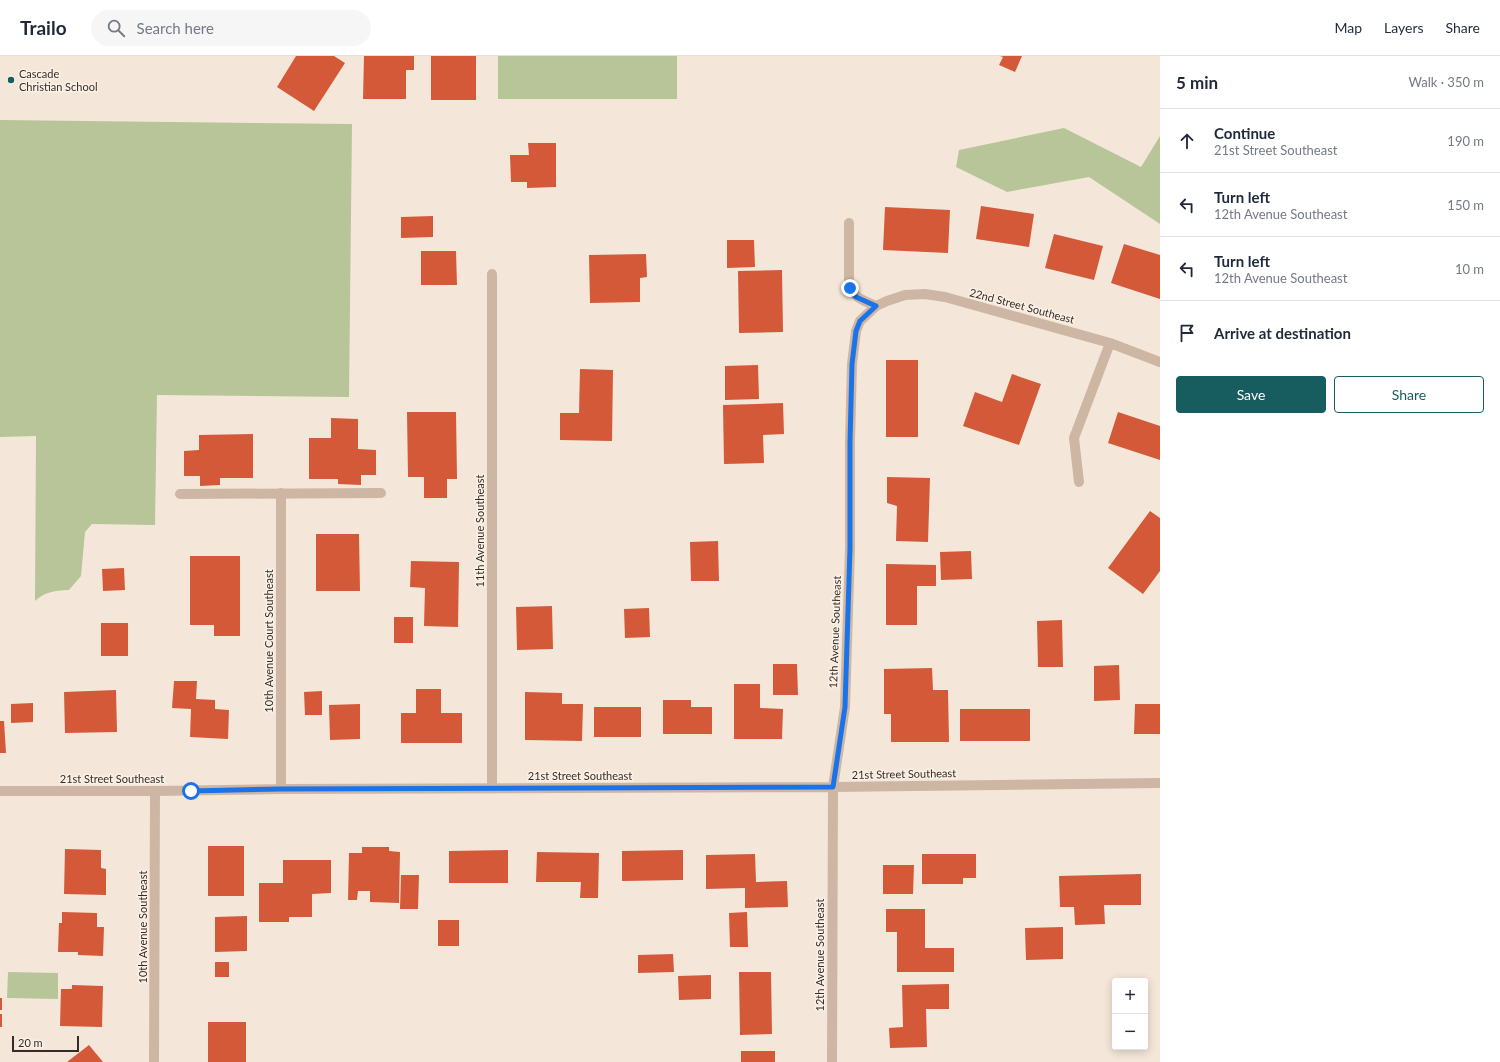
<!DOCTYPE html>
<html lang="en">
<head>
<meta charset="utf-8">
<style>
	body { margin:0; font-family:Lato,sans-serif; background:#f6f6f7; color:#1f2937 }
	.controls { position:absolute; right:12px; bottom:12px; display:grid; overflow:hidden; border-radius:4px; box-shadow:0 2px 10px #0003 }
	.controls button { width:36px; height:36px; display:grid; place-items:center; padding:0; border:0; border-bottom:1px solid #e0e1e3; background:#fff; color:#1f2937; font:20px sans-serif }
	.scale { position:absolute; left:12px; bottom:10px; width:67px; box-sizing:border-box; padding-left:4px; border:2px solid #382b26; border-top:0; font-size:11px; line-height:14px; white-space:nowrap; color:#382b26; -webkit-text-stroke:3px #fbf1e6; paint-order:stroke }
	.stop { position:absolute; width:12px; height:12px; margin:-9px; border:3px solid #1a73e8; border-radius:50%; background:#fff }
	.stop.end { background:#1a73e8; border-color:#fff; box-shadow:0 1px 4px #0008 }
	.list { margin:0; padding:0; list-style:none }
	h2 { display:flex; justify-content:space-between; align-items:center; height:52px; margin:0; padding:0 16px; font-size:17px }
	h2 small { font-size:13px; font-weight:400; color:#747a83 }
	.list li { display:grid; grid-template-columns:26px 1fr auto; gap:12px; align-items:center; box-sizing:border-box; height:64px; padding:0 16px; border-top:1px solid #e0e1e3 }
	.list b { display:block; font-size:15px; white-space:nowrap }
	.list p { margin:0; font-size:13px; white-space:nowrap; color:#747a83 }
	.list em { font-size:13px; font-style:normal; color:#747a83 }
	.actions { display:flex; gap:8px; padding:12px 16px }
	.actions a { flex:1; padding:9px 0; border:1px solid #175c5e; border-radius:4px; text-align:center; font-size:14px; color:#175c5e }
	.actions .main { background:#175c5e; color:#fff }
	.icon { flex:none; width:22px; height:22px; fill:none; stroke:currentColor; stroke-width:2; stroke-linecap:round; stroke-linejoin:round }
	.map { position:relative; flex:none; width:1160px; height:1006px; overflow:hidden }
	header { display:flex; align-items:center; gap:24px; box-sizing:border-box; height:56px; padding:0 20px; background:#fff; border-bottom:1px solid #e0e1e3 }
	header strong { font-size:19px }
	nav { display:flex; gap:22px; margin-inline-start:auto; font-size:14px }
	.search { width:280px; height:36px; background:#f6f6f7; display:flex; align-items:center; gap:10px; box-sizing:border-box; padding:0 14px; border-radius:22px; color:#747a83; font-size:15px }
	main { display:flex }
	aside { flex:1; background:#fff }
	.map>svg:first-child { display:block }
</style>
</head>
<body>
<header>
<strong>Trailo</strong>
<div class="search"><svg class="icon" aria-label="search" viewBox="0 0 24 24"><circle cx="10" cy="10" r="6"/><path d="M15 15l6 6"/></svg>Search here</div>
<nav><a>Map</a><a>Layers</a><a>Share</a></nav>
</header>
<main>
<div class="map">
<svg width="1160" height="1006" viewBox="0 0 1160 1006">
	<rect width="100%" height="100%" fill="#f4e7d9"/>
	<path fill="#b7c598" d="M 498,0 L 677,0 L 677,43 L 498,43 Z
		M 0,64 L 352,68 L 349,341 L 157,339 L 155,469 L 92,468 L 85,476 L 81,520 L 69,534 C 54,535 46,535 35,545 L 36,380 L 0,381 Z
		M 1064,72 L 1141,111 L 1160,80 L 1160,168 L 1089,121 L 1007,136 L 956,111 L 959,94 Z
		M 8,916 L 58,917 L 58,943 L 7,942 Z"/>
	<path fill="#d35939" d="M 296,0 L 334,0 L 345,7 L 314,55 L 277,31 Z
		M 364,0 L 414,0 L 414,14 L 406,14 L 406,43 L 363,43 Z
		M 431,0 L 476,0 L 476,44 L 431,44 Z
		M 1000,0 L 1022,0 L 1015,16 L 999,9 L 1003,1 Z
		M 528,87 L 556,87 L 556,131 L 527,132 L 527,126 L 511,126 L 510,99 L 529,99 Z
		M 981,150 L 1034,158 L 1029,191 L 976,183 Z
		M 885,151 L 950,154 L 948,197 L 883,194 Z
		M 433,160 L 433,181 L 401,182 L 401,161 Z
		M 1054,178 L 1103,190 L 1094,224 L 1045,212 Z
		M 727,184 L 754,184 L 755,211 L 727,212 Z
		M 1124,188 L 1160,199 L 1160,243 L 1111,227 Z
		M 421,195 L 456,195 L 457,229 L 421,229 Z
		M 646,198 L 647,221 L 640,222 L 640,246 L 590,247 L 589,199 Z
		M 782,214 L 783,276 L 739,277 L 738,215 Z
		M 886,304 L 918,304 L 918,381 L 886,381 Z
		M 758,309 L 759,343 L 725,344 L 725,310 Z
		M 580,313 L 613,314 L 612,385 L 560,384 L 560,357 L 579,357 Z
		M 1012,318 L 1041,328 L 1019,389 L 963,370 L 975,336 L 1002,346 Z
		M 783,347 L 784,378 L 763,379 L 764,407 L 724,408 L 723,349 Z
		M 407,356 L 456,356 L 457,423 L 447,423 L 447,442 L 424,442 L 424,421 L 408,421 Z
		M 1118,356 L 1160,370 L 1160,404 L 1108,387 Z
		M 331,362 L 358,363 L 358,393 L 376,394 L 376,419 L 361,419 L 361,429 L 338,428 L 338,423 L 309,423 L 309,382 L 331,382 Z
		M 253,378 L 253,422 L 220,422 L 220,429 L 200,430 L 200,420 L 184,420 L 184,395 L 199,394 L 199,379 Z
		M 887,421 L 930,422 L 928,486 L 896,485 L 897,450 L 887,447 Z
		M 1150,455 L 1160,462 L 1160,515 L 1143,538 L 1108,512 Z
		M 316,478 L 359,478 L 360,535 L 316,535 Z
		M 718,485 L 719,525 L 691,525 L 690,486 Z
		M 971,495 L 972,523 L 941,524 L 940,496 Z
		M 190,500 L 240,500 L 240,580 L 214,580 L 214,569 L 190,569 Z
		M 411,505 L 459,506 L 458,571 L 424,570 L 425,532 L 410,531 Z
		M 886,508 L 936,509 L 936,530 L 917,530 L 917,569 L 886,569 Z
		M 124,512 L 125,534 L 103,535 L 102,513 Z
		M 552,550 L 553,593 L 517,594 L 516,551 Z
		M 649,552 L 650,581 L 625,582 L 624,553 Z
		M 394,561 L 413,561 L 413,587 L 394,587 Z
		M 1062,564 L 1063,611 L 1038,611 L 1037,565 Z
		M 101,567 L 128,567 L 128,600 L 101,600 Z
		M 773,608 L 797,608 L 798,639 L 773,639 Z
		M 1119,609 L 1120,644 L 1094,645 L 1094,610 Z
		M 932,612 L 933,634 L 948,634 L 949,686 L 891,686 L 891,658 L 884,658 L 884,613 Z
		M 174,625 L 197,625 L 196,643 L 215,644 L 215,653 L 229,654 L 228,683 L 190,681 L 191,653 L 172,652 Z
		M 734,628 L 760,628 L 760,652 L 783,653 L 782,683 L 734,683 Z
		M 416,633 L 441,633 L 441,657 L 462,657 L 462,687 L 401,687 L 401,657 L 416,657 Z
		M 116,634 L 117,676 L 65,677 L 64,636 Z
		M 322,635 L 322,659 L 305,659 L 304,636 Z
		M 525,636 L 562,637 L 562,648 L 583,648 L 582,685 L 525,684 Z
		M 663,644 L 691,644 L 691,651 L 712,651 L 712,678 L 663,678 Z
		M 33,647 L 33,666 L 11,667 L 11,648 Z
		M 360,648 L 360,683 L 330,684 L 329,649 Z
		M 1135,648 L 1160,648 L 1160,678 L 1134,678 Z
		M 594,651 L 641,651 L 641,681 L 594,681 Z
		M 960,653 L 1030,653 L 1030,685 L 960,685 Z
		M 0,665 L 4,665 L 6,697 L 0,697 Z
		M 208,790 L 244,790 L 244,840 L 208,840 Z
		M 362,791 L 389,791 L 389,795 L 400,796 L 399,847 L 370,846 L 370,835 L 358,835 L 357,844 L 348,844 L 349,797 L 362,797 Z
		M 65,793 L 101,794 L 101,812 L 106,813 L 106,839 L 64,838 Z
		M 508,794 L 508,827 L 449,827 L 449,795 Z
		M 683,794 L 683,824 L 622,825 L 622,795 Z
		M 537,796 L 599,797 L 598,842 L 580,842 L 581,826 L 536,826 Z
		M 755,798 L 756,826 L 787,825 L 788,851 L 745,852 L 745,832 L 706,833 L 706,799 Z
		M 922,798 L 976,798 L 976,822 L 963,822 L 963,828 L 922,828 Z
		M 283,804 L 331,804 L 331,837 L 312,838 L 312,861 L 289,861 L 289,866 L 259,866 L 259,827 L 283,827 Z
		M 883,809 L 914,809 L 913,838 L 883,838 Z
		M 1141,818 L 1141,849 L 1104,849 L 1105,868 L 1075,869 L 1074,851 L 1060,851 L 1059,820 Z
		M 401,819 L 419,819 L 418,853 L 400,853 Z
		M 886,853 L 925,853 L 925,892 L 954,892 L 954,916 L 897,916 L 897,876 L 886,876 Z
		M 62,856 L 97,857 L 97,871 L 104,871 L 103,900 L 78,899 L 78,896 L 58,896 L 59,867 L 62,867 Z
		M 747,856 L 748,891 L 730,891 L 729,857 Z
		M 247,860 L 247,895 L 215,896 L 215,861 Z
		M 438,864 L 459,864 L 459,890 L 438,890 Z
		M 1063,871 L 1063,903 L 1026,904 L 1025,872 Z
		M 673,898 L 674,916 L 638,917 L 638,899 Z
		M 215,906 L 229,906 L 229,921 L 215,921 Z
		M 739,916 L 771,916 L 772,978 L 740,979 Z
		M 711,919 L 711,943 L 679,944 L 678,920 Z
		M 949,928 L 949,953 L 926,953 L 927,991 L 890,992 L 889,972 L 903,971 L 902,929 Z
		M 72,929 L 103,930 L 102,971 L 60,970 L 61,933 L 72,933 Z
		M 0,942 L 2,942 L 2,954 L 0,954 Z
		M 0,958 L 2,958 L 2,971 L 0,971 Z
		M 208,966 L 246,966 L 246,1006 L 208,1006 Z
		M 89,989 L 103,1006 L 67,1006 Z
		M 741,995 L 775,995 L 775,1006 L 741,1006 Z"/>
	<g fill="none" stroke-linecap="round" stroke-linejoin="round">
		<path stroke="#ceb6a4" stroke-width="10" d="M 180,438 L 381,437"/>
		<path stroke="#ceb6a4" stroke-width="10" d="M 849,167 L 849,224 C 852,242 861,243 876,250
			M 492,218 L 492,732
			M 1079,426 L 1074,382 L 1110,287
			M 281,437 L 281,733
			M 0,735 L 155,735 L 281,733 L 833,731 L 1160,727
			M 154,1006 L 155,735
			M 832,1006 L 833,731 L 845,651 L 850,492 L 850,385 L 852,308 L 856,275 L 860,265 L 876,250 L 887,245 L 905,239 L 925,238 L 945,241 L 1110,287 L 1160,306"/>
	</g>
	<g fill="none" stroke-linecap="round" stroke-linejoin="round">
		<path stroke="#1a73e8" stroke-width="5" d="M 191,735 L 281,733 L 833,731 L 845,651 L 850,492 L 850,386 L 852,308 L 856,275 L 860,265 L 876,250 L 856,241 L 850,232"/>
	</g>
	<circle fill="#175c5e" stroke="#fbf1e6" stroke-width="1.5" cx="11" cy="24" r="4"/>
	<g text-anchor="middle" stroke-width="3" stroke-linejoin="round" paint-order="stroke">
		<g font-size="11" fill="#382b26" stroke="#fbf1e6" text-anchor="start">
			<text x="19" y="22">Cascade<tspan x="19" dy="13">Christian School</tspan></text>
		</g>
		<g font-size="11" fill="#382b26" stroke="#fbf1e6">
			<text transform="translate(1022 250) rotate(15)" y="4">22nd Street Southeast</text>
			<text transform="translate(480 475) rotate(-90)" y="4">11th Avenue Southeast</text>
			<text transform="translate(835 576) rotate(-88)" y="4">12th Avenue Southeast</text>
			<text transform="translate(269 585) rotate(-90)" y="4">10th Avenue Court Southeast</text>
			<text transform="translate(904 718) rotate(-1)" y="4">21st Street Southeast</text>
			<text x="580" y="724">21st Street Southeast</text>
			<text x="112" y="727">21st Street Southeast</text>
			<text transform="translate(143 871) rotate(-90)" y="4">10th Avenue Southeast</text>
			<text transform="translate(820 899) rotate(-90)" y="4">12th Avenue Southeast</text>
		</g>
	</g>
</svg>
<div class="controls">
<button>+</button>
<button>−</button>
</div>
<div class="scale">20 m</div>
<div class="stop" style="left:191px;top:735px"></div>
<div class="stop end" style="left:850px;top:232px"></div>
</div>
<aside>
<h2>5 min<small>Walk · 350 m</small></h2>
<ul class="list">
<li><svg class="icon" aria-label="ahead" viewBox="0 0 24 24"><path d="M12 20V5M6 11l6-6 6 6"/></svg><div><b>Continue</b><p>21st Street Southeast</p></div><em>190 m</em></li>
<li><svg class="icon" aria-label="left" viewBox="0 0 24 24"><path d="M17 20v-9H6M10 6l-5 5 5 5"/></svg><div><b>Turn left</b><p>12th Avenue Southeast</p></div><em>150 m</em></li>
<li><svg class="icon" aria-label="left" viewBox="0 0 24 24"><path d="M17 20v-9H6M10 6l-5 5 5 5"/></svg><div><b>Turn left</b><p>12th Avenue Southeast</p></div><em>10 m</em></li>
<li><svg class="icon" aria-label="arrive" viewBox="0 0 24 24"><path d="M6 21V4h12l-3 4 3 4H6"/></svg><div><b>Arrive at destination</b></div></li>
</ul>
<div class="actions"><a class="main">Save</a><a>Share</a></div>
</aside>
</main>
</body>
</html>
